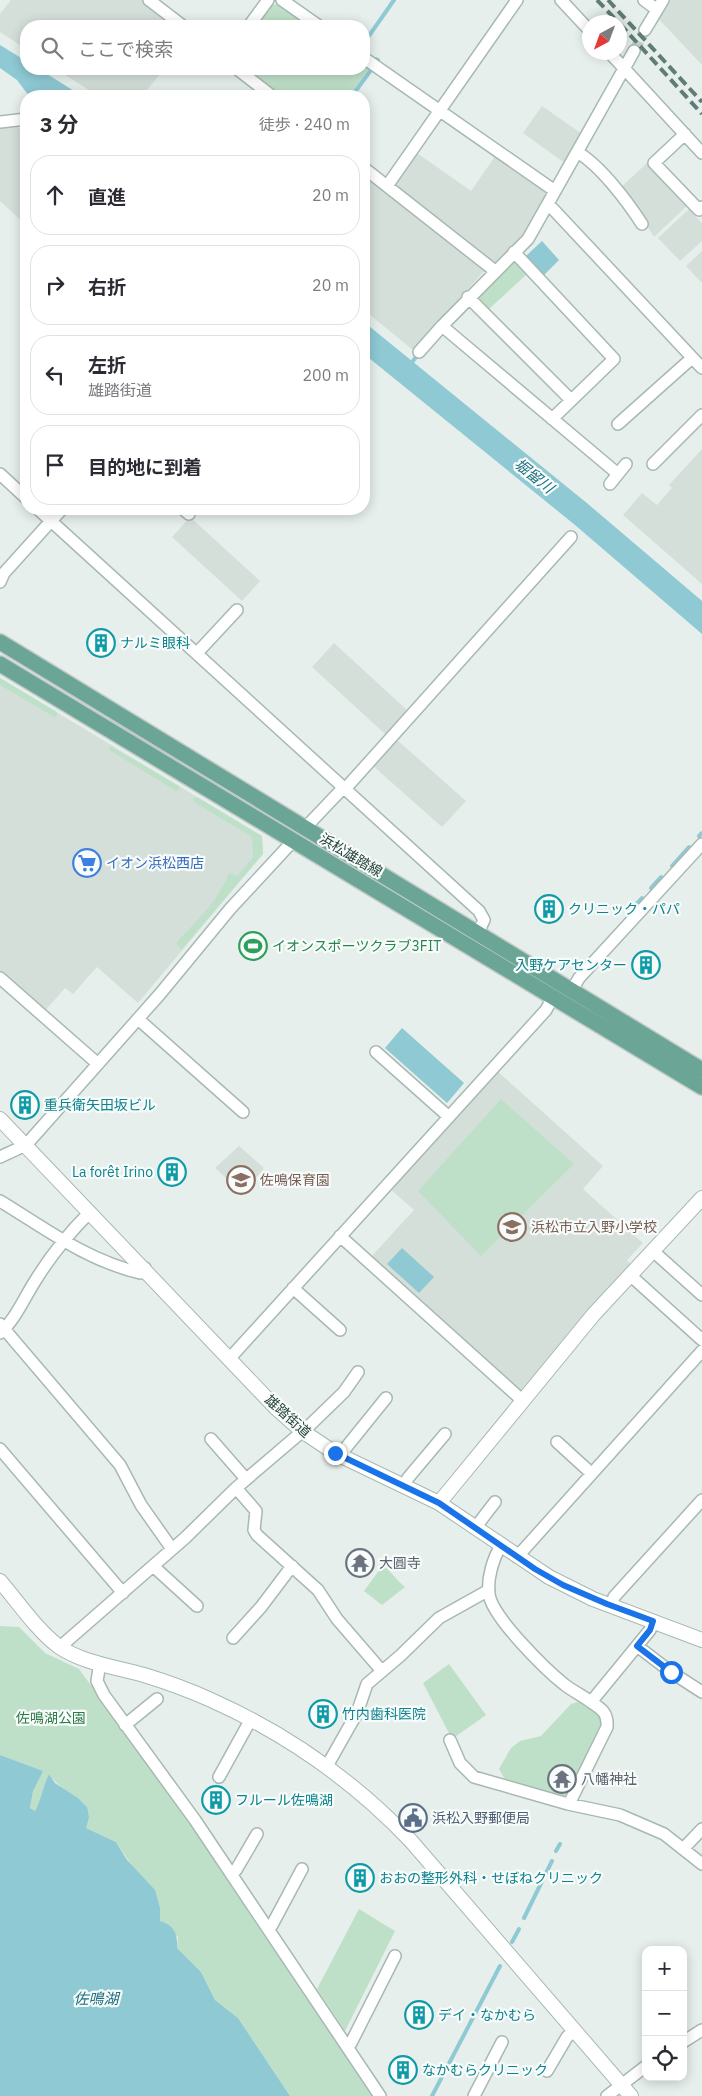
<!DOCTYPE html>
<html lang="ja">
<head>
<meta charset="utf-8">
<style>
	body { margin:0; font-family:"IBM Plex Sans","Noto Sans JP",sans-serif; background:#f7f7f7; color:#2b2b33 }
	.controls { position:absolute; right:15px; bottom:15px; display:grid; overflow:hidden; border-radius:10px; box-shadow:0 2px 12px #0003 }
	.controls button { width:45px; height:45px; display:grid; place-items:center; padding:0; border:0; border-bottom:1px solid #e1e1e2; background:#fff; color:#2b2b33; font:25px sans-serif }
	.compass { position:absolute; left:582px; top:15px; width:45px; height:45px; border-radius:50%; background:#fff; box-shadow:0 2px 12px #0003; rotate:221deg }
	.stop { position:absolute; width:15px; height:15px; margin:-11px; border:4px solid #1a73e8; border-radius:50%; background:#fff }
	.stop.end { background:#1a73e8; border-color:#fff; box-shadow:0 1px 5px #0008 }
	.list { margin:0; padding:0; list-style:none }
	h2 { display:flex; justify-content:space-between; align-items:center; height:65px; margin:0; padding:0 20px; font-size:21px }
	h2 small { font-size:16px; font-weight:400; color:#7c7c81 }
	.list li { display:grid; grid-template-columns:32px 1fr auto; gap:15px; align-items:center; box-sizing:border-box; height:80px; margin:0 10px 10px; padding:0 10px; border:1px solid #e1e1e2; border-radius:20px }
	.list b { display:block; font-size:19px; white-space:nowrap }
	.list p { margin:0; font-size:16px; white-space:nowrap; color:#7c7c81 }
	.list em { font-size:16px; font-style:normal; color:#7c7c81 }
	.icon { flex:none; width:28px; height:28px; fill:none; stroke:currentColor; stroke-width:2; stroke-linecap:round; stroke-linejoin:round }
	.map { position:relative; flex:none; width:702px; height:2096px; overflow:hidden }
	.search { position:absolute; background:#fff; box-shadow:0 2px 12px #0003; left:20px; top:20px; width:350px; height:55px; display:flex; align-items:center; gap:12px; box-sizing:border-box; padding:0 18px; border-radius:20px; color:#7c7c81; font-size:19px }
	.panel { position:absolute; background:#fff; box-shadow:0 2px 12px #0003; left:20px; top:90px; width:350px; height:425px; border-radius:20px }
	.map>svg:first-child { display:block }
</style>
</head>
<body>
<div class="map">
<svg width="702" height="2096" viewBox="0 0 702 2096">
	<rect width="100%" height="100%" fill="#e6efeb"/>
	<path fill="#d4dfda" d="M 11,0 L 143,0 L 177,26 L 26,26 L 26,49 L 0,32 L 0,14 Z
		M 669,0 L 702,0 L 702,65 L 657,17 Z
		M 56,69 L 164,69 L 142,96 L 98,96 Z
		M 542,106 L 582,134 L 566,164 L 523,133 Z
		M 17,126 L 26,134 L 26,225 L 0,201 L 0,128 Z
		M 417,153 L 471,191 L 496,155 L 547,191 L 548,195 L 524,236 L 496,264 L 394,185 Z
		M 648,162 L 688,205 L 654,237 L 638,211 L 620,188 Z
		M 364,172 L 487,268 L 413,350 L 364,310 Z
		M 689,209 L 702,223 L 702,241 L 680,261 L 658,238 Z
		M 702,251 L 702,283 L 686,266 Z
		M 702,449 L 702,584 L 623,515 L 642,493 L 657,505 L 672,488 L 669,485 Z
		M 190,517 L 260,581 L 242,601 L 172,537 Z
		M 334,643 L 407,710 L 385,734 L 312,667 Z
		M 0,678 L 262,836 L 263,854 L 138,1003 L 97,967 L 73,994 L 65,988 L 44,1012 L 0,974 Z
		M 396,739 L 466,801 L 442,827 L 372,765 Z
		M 496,1070 L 603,1166 L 583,1189 L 643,1243 L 627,1260 L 631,1264 L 575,1325 L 520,1393 L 370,1258 L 414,1210 L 389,1188 Z
		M 239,1146 L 264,1168 L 243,1193 L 215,1168 Z"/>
	<path fill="#bfe0c8" d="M 279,4 L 311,26 L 257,26 L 271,5 Z
		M 364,63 L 370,67 L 350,96 L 278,96 L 243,69 L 364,69 Z
		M 512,261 L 515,262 L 527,274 L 489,309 L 478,299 L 478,295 Z
		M 0,678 L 57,712 L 57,716 L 54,717 L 0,685 Z
		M 110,746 L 179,786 L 179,790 L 176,791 L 109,750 Z
		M 197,797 L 262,836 L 263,854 L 182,949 L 177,945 L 177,942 C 196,921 219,900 229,873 L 237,876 L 253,857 L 252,837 L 194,802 L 193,798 Z
		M 501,1099 L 574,1164 L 481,1256 L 418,1191 Z
		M 383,1565 C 392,1572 396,1580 405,1587 L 382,1605 L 364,1591 Z
		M 0,1626 L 19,1627 L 45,1653 L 79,1669 L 191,1822 L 301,1989 L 303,1989 L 375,2096 L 290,2096 L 238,2018 L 215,2000 L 201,1972 L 177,1948 L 178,1937 L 163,1922 L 160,1921 L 160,1908 L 116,1842 L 86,1828 L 87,1807 C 75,1794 59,1789 49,1774 C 43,1787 41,1800 35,1811 L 30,1808 L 33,1791 L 42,1771 L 0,1755 Z
		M 449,1664 L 486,1715 L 452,1739 L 423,1683 Z
		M 580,1701 L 602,1713 L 603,1726 L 569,1793 L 562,1799 L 507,1783 L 499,1769 L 511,1748 L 520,1741 L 541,1736 L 571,1704 Z
		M 359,1909 L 395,1931 L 345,2031 L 317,1989 Z"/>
	<path fill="#8ec9d4" d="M 0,45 L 26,61 L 26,69 L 39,69 L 82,96 L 29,96 L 17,80 L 0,68 Z
		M 542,241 L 559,260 L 544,275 L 526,256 Z
		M 364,322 L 588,504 L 702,601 L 702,634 L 575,525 L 364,354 Z
		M 402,1028 L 464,1083 L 447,1103 L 385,1048 Z
		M 402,1248 L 434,1277 L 419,1293 L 387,1264 Z
		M 0,1755 L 43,1771 L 33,1791 L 30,1808 L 35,1811 C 41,1800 43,1786 49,1774 L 55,1783 L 78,1798 L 87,1807 L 89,1817 L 86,1828 L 116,1842 L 127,1860 L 155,1890 L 160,1908 L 160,1921 C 174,1925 178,1934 177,1948 L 201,1972 L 215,2000 L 238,2018 L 290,2096 L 0,2096 Z"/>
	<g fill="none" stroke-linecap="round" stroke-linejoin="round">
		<path stroke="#8ec9d4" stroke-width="4" d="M 364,43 L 394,0
			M 364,50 L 367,53
			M 376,59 L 378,60
			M 352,96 L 371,70
			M 410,365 L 416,357
			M 699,836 L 702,833
			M 672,866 L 689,847
			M 651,888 L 661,877
			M 633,908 L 642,898
			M 556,1851 L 560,1844
			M 524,1918 L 552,1861
			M 512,1942 L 519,1929
			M 432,2096 L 500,1966"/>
		<path stroke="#bfccc8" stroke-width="11" stroke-dasharray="11 5.5" stroke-linecap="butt" d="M 634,51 L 645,30"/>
		<defs>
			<path id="minor" d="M 149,0 L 183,26
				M 282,0 L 319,26
				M 561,0 L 590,31
				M 644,0 L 656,9
				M 249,26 L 268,0
				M 645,30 L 663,0
				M 609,52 L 702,153
				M 364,58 L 555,191
				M 237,69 L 272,96
				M 0,122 L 26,119
				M 685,134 L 654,163 L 699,210 L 702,207
				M 577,152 C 600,165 627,201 642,224
				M 364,168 L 495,271
				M 387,186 L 517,0
				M 547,206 L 553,209 L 702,368
				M 514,252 L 614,359 L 552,419
				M 468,297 L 571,400
				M 419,352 L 442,326
				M 618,424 L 692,358
				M 653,464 L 702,415
				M 0,474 L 26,498
				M 618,474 L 442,326 L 528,239 L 634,51
				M 610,484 L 626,464
				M 38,509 L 51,521 L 62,509
				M 183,509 L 189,514
				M 0,582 L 4,573 L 51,521 L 479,911 L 484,920 L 478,933
				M 197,653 L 237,610
				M 345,789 L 571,537
				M 306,827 L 344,787
				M 0,978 L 98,1064
				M 572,990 L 579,978 L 702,844
				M 138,1019 L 243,1112
				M 376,1052 L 449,1117
				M 0,1157 L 26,1145 L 160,994 L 230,909 L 293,841
				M 0,1201 C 46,1229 86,1260 140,1273 L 145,1268
				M 340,1236 L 523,1401
				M 653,1251 L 702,1295
				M 630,1275 L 702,1340
				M 293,1288 L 340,1330
				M 0,1324 L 120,1465 L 141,1505 L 172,1549
				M 0,1333 C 16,1319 25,1296 37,1278 C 52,1254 70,1232 90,1212
				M 230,1358 L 546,1010 L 553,997
				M 211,1439 L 246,1479
				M 557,1442 L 591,1473
				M 0,1449 L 123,1593
				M 340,1455 L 386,1398
				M 404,1486 L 408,1478 L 445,1434
				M 236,1488 L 256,1511 L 254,1530 L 257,1535 L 318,1590 L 337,1619 L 381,1670
				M 475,1528 L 495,1502
				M 501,1546 C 493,1558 487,1579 489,1594 C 492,1617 546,1670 565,1685 C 573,1691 583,1696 591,1702 L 650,1630 L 653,1621
				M 517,1557 L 702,1351
				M 153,1566 L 197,1606
				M 611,1606 L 614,1597 L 702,1500
				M 233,1638 L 261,1607 L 292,1566
				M 637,1646 L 671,1672 L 702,1692
				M 60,1647 L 185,1538 L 236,1488 L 311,1424 L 344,1392 L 358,1372
				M 100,1663 L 97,1681 L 104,1695 L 195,1820 L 380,2096
				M 125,1725 L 157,1699
				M 450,1740 L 460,1763 L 474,1777 L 568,1804 L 620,1815 L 664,1834 L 702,1864
				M 327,1766 L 357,1713 L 367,1684 L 400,1656 L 439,1618 L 489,1590
				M 219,1777 L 251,1719
				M 569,1804 L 607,1727 C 608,1713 602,1709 591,1702
				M 683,1849 L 702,1829
				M 231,1873 L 236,1870 L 257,1834
				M 268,1928 L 272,1925 L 302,1869
				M 683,2042 L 702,2030
				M 347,2046 L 351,2043 L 395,1956
				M 547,2071 L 567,2037 L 574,2031
				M 474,2096 L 502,2042
				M 607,2096 L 646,2066"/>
			<path id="tertiary" d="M 0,1119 L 276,1408 L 302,1431 L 335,1453 L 439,1503 L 549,1577 L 593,1599 L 702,1640
				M 439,1503 L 594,1314 L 702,1198
				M 0,1581 C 18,1602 36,1629 58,1646 C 82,1663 116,1667 144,1675 C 167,1682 189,1690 211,1700 C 287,1734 354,1781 411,1841 L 631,2096"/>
			<path id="primary" d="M 0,642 L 702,1070
				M 0,664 L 702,1087"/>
		</defs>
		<use href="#minor" stroke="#a8b8b2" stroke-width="14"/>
		<use href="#tertiary" stroke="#a8b8b2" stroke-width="16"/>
		<use href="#primary" stroke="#c2cac8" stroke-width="18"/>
		<use href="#minor" stroke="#fff" stroke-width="11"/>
		<use href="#tertiary" stroke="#fff" stroke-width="14"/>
		<use href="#primary" stroke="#6aa596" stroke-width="15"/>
		<path stroke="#5f7d75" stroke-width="4" stroke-dasharray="10 5" stroke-linecap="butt" d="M 597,0 L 618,22
			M 608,0 L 702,102
			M 620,24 L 702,114"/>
	</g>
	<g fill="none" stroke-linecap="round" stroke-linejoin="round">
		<path stroke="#1a73e8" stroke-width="6" d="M 335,1453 L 439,1503 L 535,1569 L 563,1585 L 607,1604 L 653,1621 L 650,1630 L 637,1646 L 671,1672"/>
	</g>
	<defs>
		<symbol id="building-ring" viewBox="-11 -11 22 22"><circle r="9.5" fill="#f7fbf9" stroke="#0f9aa8" stroke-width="1.5"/><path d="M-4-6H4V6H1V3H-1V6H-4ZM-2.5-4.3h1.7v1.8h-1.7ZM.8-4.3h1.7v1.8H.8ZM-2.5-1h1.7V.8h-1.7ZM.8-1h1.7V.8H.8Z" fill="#0f9aa8"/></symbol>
		<symbol id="supermarket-ring" viewBox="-11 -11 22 22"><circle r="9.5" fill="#f7fbf9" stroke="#3f7fe0" stroke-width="1.5"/><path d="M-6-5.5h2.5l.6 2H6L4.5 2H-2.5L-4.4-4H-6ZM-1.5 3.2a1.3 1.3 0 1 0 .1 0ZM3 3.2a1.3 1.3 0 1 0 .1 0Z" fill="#3f7fe0"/></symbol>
		<symbol id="stadium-ring" viewBox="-11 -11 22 22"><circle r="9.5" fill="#f7fbf9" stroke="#2e9e5b" stroke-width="1.5"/><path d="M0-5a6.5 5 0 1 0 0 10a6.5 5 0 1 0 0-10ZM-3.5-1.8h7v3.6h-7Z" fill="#2e9e5b"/></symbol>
		<symbol id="school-ring" viewBox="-11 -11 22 22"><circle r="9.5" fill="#f7fbf9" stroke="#8d6e63" stroke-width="1.5"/><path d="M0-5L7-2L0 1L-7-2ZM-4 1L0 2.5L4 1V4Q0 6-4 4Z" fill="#8d6e63"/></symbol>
		<symbol id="temple-ring" viewBox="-11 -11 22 22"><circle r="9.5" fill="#f7fbf9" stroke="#6b7280" stroke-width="1.5"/><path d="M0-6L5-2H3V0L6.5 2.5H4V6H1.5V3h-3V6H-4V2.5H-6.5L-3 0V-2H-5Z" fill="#6b7280"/></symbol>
		<symbol id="civic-ring" viewBox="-11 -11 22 22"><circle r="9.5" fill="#f7fbf9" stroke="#5c6f8a" stroke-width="1.5"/><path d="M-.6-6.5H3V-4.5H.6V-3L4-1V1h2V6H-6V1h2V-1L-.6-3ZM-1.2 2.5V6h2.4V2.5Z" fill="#5c6f8a"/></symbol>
	</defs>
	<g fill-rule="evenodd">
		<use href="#building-ring" x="85" y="627" width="32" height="32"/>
		<use href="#supermarket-ring" x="71" y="847" width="32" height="32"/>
		<use href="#building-ring" x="533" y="893" width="32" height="32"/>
		<use href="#stadium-ring" x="237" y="930" width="32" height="32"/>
		<use href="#building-ring" x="630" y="949" width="32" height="32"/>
		<use href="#building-ring" x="9" y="1089" width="32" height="32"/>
		<use href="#building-ring" x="156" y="1156" width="32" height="32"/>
		<use href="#school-ring" x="225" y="1164" width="32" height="32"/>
		<use href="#school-ring" x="496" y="1211" width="32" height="32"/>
		<use href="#temple-ring" x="344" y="1547" width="32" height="32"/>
		<use href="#building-ring" x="307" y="1698" width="32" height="32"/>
		<use href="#temple-ring" x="546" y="1763" width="32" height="32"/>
		<use href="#building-ring" x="200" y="1784" width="32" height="32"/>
		<use href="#civic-ring" x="397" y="1802" width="32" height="32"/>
		<use href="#building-ring" x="344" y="1862" width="32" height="32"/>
		<use href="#building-ring" x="403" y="1999" width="32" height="32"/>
		<use href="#building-ring" x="387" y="2054" width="32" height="32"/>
	</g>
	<g text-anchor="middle" stroke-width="4.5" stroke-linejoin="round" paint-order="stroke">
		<g font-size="14" fill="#0d838f" stroke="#f7fbf9" text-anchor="start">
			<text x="120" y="648">ナルミ眼科</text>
			<text x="568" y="914">クリニック・パパ</text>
			<text x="627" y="970" text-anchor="end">入野ケアセンター</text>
			<text x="44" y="1110">重兵衛矢田坂ビル</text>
			<text x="153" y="1177" text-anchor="end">La forêt Irino</text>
			<text x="342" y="1719">竹内歯科医院</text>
			<text x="235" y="1805">フルール佐鳴湖</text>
			<text x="379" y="1883">おおの整形外科・せぼねクリニック</text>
			<text x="438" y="2020">デイ・なかむら</text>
			<text x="422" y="2075">なかむらクリニック</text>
		</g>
		<g font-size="14" fill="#24423a" stroke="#f7fbf9">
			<text transform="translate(351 855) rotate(31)" y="5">浜松雄踏線</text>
			<text transform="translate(288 1416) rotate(42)" y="5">雄踏街道</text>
		</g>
		<g font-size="14" fill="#366cbe" stroke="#f7fbf9" text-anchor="start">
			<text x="106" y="868">イオン浜松西店</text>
		</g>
		<g font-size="14" fill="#27864d" stroke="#f7fbf9" text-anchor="start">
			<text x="272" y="951">イオンスポーツクラブ3FIT</text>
		</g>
		<g font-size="14" fill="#785e54" stroke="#f7fbf9" text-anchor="start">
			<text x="260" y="1185">佐鳴保育園</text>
			<text x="531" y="1232">浜松市立入野小学校</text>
		</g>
		<g font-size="14" fill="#5b616d" stroke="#f7fbf9" text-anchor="start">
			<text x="379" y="1568">大圓寺</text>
			<text x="581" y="1784">八幡神社</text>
		</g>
		<g font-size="14" fill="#2d7a4b" stroke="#f7fbf9">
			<text x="51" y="1723">佐鳴湖公園</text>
		</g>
		<g font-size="14" fill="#4e5e75" stroke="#f7fbf9" text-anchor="start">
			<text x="432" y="1823">浜松入野郵便局</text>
		</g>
		<g font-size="15" font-style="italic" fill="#1c6f80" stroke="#f7fbf9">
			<text transform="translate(534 476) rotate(39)" y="5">堀留川</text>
			<text x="96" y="2004">佐鳴湖</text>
		</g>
	</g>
</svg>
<div class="controls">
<button>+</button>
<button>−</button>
<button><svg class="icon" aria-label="locate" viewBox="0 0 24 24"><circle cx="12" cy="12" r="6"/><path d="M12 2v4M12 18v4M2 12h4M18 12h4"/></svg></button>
</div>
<svg class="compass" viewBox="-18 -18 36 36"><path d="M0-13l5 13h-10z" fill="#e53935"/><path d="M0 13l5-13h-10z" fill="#7c7c81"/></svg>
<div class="stop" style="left:671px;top:1672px"></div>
<div class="stop end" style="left:335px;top:1453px"></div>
<div class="search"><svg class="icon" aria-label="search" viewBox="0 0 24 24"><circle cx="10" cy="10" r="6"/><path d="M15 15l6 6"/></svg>ここで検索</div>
<section class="panel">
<h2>3 分<small>徒歩 · 240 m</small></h2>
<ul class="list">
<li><svg class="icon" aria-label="ahead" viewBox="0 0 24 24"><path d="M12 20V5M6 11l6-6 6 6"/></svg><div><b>直進</b></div><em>20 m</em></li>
<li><svg class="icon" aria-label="right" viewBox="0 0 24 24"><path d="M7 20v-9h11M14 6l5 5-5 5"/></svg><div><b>右折</b></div><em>20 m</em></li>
<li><svg class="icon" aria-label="left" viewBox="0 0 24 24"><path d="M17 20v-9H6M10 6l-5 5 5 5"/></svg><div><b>左折</b><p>雄踏街道</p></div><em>200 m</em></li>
<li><svg class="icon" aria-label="arrive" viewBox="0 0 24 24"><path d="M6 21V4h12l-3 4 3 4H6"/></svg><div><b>目的地に到着</b></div></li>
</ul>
</section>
</div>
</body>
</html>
